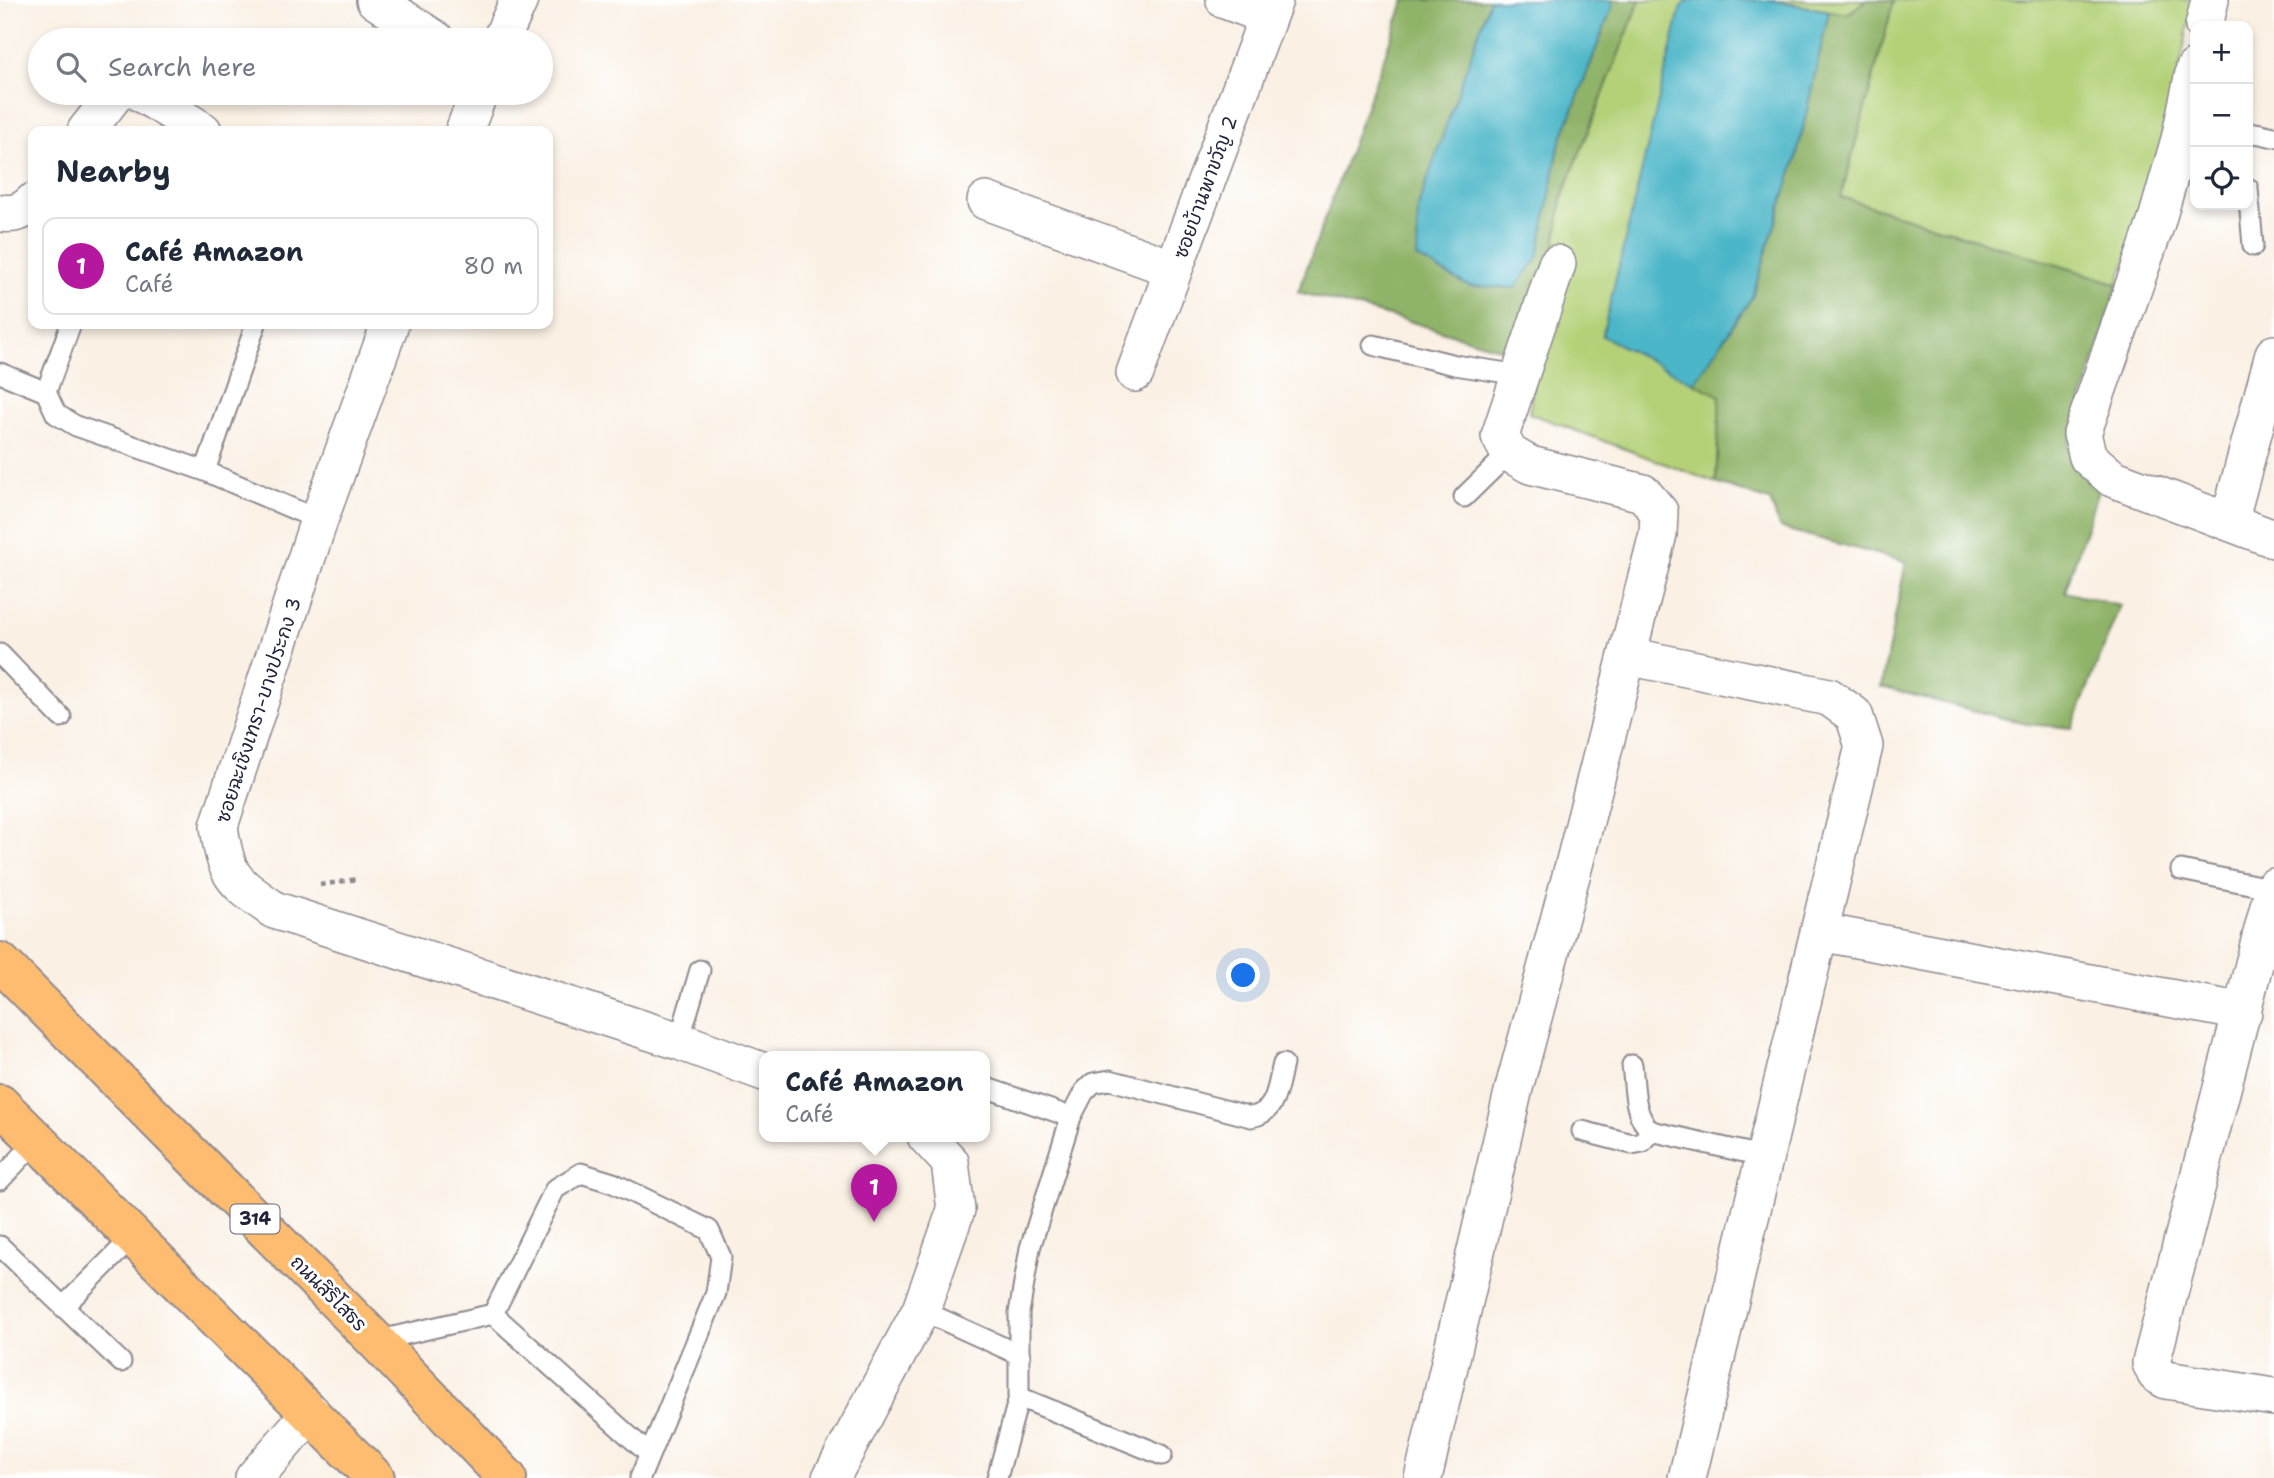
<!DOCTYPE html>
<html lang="en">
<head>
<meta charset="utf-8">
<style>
	body { margin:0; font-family:"Shantell Sans","Playpen Sans Thai",sans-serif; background:#f6f6f7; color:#1f2937 }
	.controls { position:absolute; right:21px; top:21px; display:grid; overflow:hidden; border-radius:14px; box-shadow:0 4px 10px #0003 }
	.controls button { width:63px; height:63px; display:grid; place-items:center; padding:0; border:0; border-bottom:2px solid #e0e1e3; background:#fff; color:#1f2937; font:35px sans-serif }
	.you { position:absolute; left:1244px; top:976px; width:24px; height:24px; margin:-18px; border:5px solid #fff; border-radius:50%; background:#1a73e8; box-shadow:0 0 0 10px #1a73e833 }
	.badge { display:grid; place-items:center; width:46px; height:46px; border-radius:50%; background:#b5179e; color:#fff; font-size:23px; font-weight:700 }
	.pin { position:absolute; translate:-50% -58px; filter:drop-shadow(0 2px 4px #0008) }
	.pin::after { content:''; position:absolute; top:37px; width:24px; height:21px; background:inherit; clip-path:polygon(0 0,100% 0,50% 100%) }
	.popup { position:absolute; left:759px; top:1051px; width:231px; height:91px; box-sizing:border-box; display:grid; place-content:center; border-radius:14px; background:#fff; filter:drop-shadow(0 2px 5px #0005); font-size:23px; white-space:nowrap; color:#747a83 }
	.popup b { font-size:26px; color:#1f2937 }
	.popup::after { content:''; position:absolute; left:50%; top:100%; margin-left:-14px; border:14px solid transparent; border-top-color:#fff }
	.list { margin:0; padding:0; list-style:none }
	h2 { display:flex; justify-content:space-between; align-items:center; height:91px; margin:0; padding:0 28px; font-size:30px }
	h2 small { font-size:23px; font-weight:400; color:#747a83 }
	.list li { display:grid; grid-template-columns:46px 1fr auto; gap:21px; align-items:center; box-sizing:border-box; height:98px; margin:0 14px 14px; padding:0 14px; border:2px solid #e0e1e3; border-radius:14px }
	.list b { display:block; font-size:26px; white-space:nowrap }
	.list p { margin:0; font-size:23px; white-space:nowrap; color:#747a83 }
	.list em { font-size:23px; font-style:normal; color:#747a83 }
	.icon { flex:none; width:38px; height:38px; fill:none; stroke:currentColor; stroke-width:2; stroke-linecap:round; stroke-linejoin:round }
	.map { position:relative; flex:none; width:2274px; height:1478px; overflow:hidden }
	.search { position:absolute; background:#fff; box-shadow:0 4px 10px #0003; left:28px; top:28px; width:525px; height:77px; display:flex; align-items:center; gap:18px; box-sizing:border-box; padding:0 24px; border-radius:38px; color:#747a83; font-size:26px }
	.panel { position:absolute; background:#fff; box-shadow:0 4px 10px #0003; left:28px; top:126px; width:525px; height:203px; border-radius:14px }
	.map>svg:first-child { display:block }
</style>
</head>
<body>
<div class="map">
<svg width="2274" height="1478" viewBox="0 0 2274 1478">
	<rect width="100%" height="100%" fill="#fff"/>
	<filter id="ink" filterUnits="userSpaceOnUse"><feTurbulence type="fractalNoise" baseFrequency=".0143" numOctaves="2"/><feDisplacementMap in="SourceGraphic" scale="14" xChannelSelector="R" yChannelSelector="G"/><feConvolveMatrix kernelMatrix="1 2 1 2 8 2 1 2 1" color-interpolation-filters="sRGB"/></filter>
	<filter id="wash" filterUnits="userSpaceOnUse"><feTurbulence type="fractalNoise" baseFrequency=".00686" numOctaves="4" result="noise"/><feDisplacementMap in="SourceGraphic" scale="28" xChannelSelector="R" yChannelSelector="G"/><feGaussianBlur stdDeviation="1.57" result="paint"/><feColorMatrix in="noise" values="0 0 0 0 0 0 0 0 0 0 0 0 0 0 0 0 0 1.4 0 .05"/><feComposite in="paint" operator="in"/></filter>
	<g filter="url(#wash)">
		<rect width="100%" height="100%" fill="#faf0e3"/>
		<path fill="#b4d178" stroke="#6b7a5a" stroke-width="2" d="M 1640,0 L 1690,0 L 1681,7 L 1720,396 L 1716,483 L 1529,413 L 1562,198 Z
			M 1772,0 L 1867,0 L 1847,14 Z
			M 1894,0 L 2194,0 L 2161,155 L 2118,284 L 1841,197 Z"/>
		<path fill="#8fb368" stroke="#586a52" stroke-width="2" d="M 1405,0 L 1490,0 L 1418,207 L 1469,286 L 1514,288 L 1538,257 L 1559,146 L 1613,5 L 1609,0 L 1640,0 L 1562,198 L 1555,246 L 1520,355 L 1405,320 L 1298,292 Z
			M 1867,0 L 1894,0 L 1841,197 L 2118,284 L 2068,447 L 2099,488 L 2065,592 L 2120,606 L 2072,728 L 2027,724 L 1881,687 L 1906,562 L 1780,528 L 1770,501 L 1716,483 L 1720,396 L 1694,383 L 1752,297 L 1796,159 L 1829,11 L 1847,14 Z"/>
		<path fill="#4bb6c8" stroke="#366c82" stroke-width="2" d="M 1490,0 L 1609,0 L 1613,5 L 1559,146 L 1538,258 L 1515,288 L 1469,286 L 1417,258 L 1418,207 Z
			M 1690,0 L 1772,0 L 1829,11 L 1796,159 L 1752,297 L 1694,383 L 1602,336 L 1681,6 Z"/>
	</g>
	<g filter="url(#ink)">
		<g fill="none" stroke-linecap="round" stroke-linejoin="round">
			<defs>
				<path id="service" d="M 2248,135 L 2256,133 L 2274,137
					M 2248,188 L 2253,246
					M 71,324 L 46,392 L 56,414 L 76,426 L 205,471 L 319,520
					M 1373,345 L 1455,365 L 1520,375
					M 0,373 L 46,392
					M 205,471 L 256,324
					M 1464,497 L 1509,453
					M 0,654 L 61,717
					M 2181,870 L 2274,889
					M 679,1041 L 700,970
					M 1632,1065 C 1635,1087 1633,1116 1651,1131 L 1766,1157
					M 984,1087 L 1071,1117
					M 1582,1131 L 1632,1144 L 1642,1142 L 1651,1131
					M 0,1180 L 37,1140
					M 0,1246 L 121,1362
					M 63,1307 L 134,1236
					M 921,1310 L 1020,1355
					M 493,1314 L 649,1454
					M 376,1341 L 493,1314 L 555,1189 L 581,1173 L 613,1183 L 709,1230 L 721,1257 L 716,1293 L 640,1478
					M 1019,1397 L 1162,1455
					M 997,1478 L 1019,1397 L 1019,1313 L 1030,1248 L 1071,1117 L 1084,1092 L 1093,1083 L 1110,1080 L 1251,1117 C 1277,1113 1277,1087 1283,1064"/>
				<path id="minor" d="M 375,0 L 436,40
					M 1225,0 L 1268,16
					M 2204,26 L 2210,0
					M 501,40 L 519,0
					M 2195,68 L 2180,139 L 2156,223 L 2082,434 L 2088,457 L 2112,478 L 2274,539
					M 141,93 L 203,131
					M 86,131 L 116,93
					M 464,131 L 479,93
					M 986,201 L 1174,269
					M 0,213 C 14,215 23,212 33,202
					M 390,324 L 319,520 L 219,826 C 226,878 233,881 274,910 L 679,1041 L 764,1072
					M 1135,373 L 1274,0
					M 2229,522 L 2274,354
					M 1627,656 L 1829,697 L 1854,715 L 1864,746 L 1687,1478
					M 2274,887 L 2151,1363 L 2156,1374 L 2166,1380 L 2274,1397
					M 1820,932 L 2243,1012
					M 254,1478 L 311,1412
					M 831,1478 L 921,1310 L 956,1210 L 950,1162 L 926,1136
					M 1423,1478 L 1514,1088 L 1575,861 L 1658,534 L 1659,512 L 1643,493 L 1530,465 L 1509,453 L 1500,436 L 1557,264"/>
				<path id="trunk" d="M 0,962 L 376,1341 L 507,1478
					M 0,1104 L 375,1478"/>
			</defs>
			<use href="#service" stroke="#8e898f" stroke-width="23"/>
			<use href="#minor" stroke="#8e898f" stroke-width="40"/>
			<use href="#trunk" stroke="#8e898f" stroke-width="42"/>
			<path stroke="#8e898f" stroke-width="4.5" stroke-dasharray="5 5" stroke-linecap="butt" d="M 320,885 L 358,879"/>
			<use href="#service" stroke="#fff" stroke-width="19"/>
			<use href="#minor" stroke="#fff" stroke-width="37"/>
			<use href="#trunk" stroke="#fdbc6f" stroke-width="38"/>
		</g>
	</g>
	<g text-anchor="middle" stroke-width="6" stroke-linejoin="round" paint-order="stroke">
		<rect fill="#fff" stroke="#646476" stroke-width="2" x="230.5" y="1204.5" width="49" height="29" rx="5"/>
		<g font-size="18" font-weight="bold" fill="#22223b">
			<text x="255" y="1225">314</text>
		</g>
		<g font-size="19" fill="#22223b" stroke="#fff">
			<text transform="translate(1205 187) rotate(-70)" y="7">ซอยบ้านพาขวัญ 2</text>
			<text transform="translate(258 710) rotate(-72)" y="7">ซอยฉะเชิงเทรา-บางประกง 3</text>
			<text transform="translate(329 1293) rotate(45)" y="7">ถนนสิริโสธร</text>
		</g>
	</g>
</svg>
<div class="controls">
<button>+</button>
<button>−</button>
<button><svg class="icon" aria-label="locate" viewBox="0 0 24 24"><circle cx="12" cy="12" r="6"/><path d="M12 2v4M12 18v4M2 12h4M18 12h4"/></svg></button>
</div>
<div class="you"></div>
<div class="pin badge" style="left:874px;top:1222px">1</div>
<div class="popup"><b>Café Amazon</b>Café</div>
<div class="search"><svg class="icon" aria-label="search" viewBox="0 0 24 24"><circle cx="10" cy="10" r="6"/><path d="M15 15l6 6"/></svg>Search here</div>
<section class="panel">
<h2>Nearby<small></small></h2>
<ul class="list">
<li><span class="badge">1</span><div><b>Café Amazon</b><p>Café</p></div><em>80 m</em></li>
</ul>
</section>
</div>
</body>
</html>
